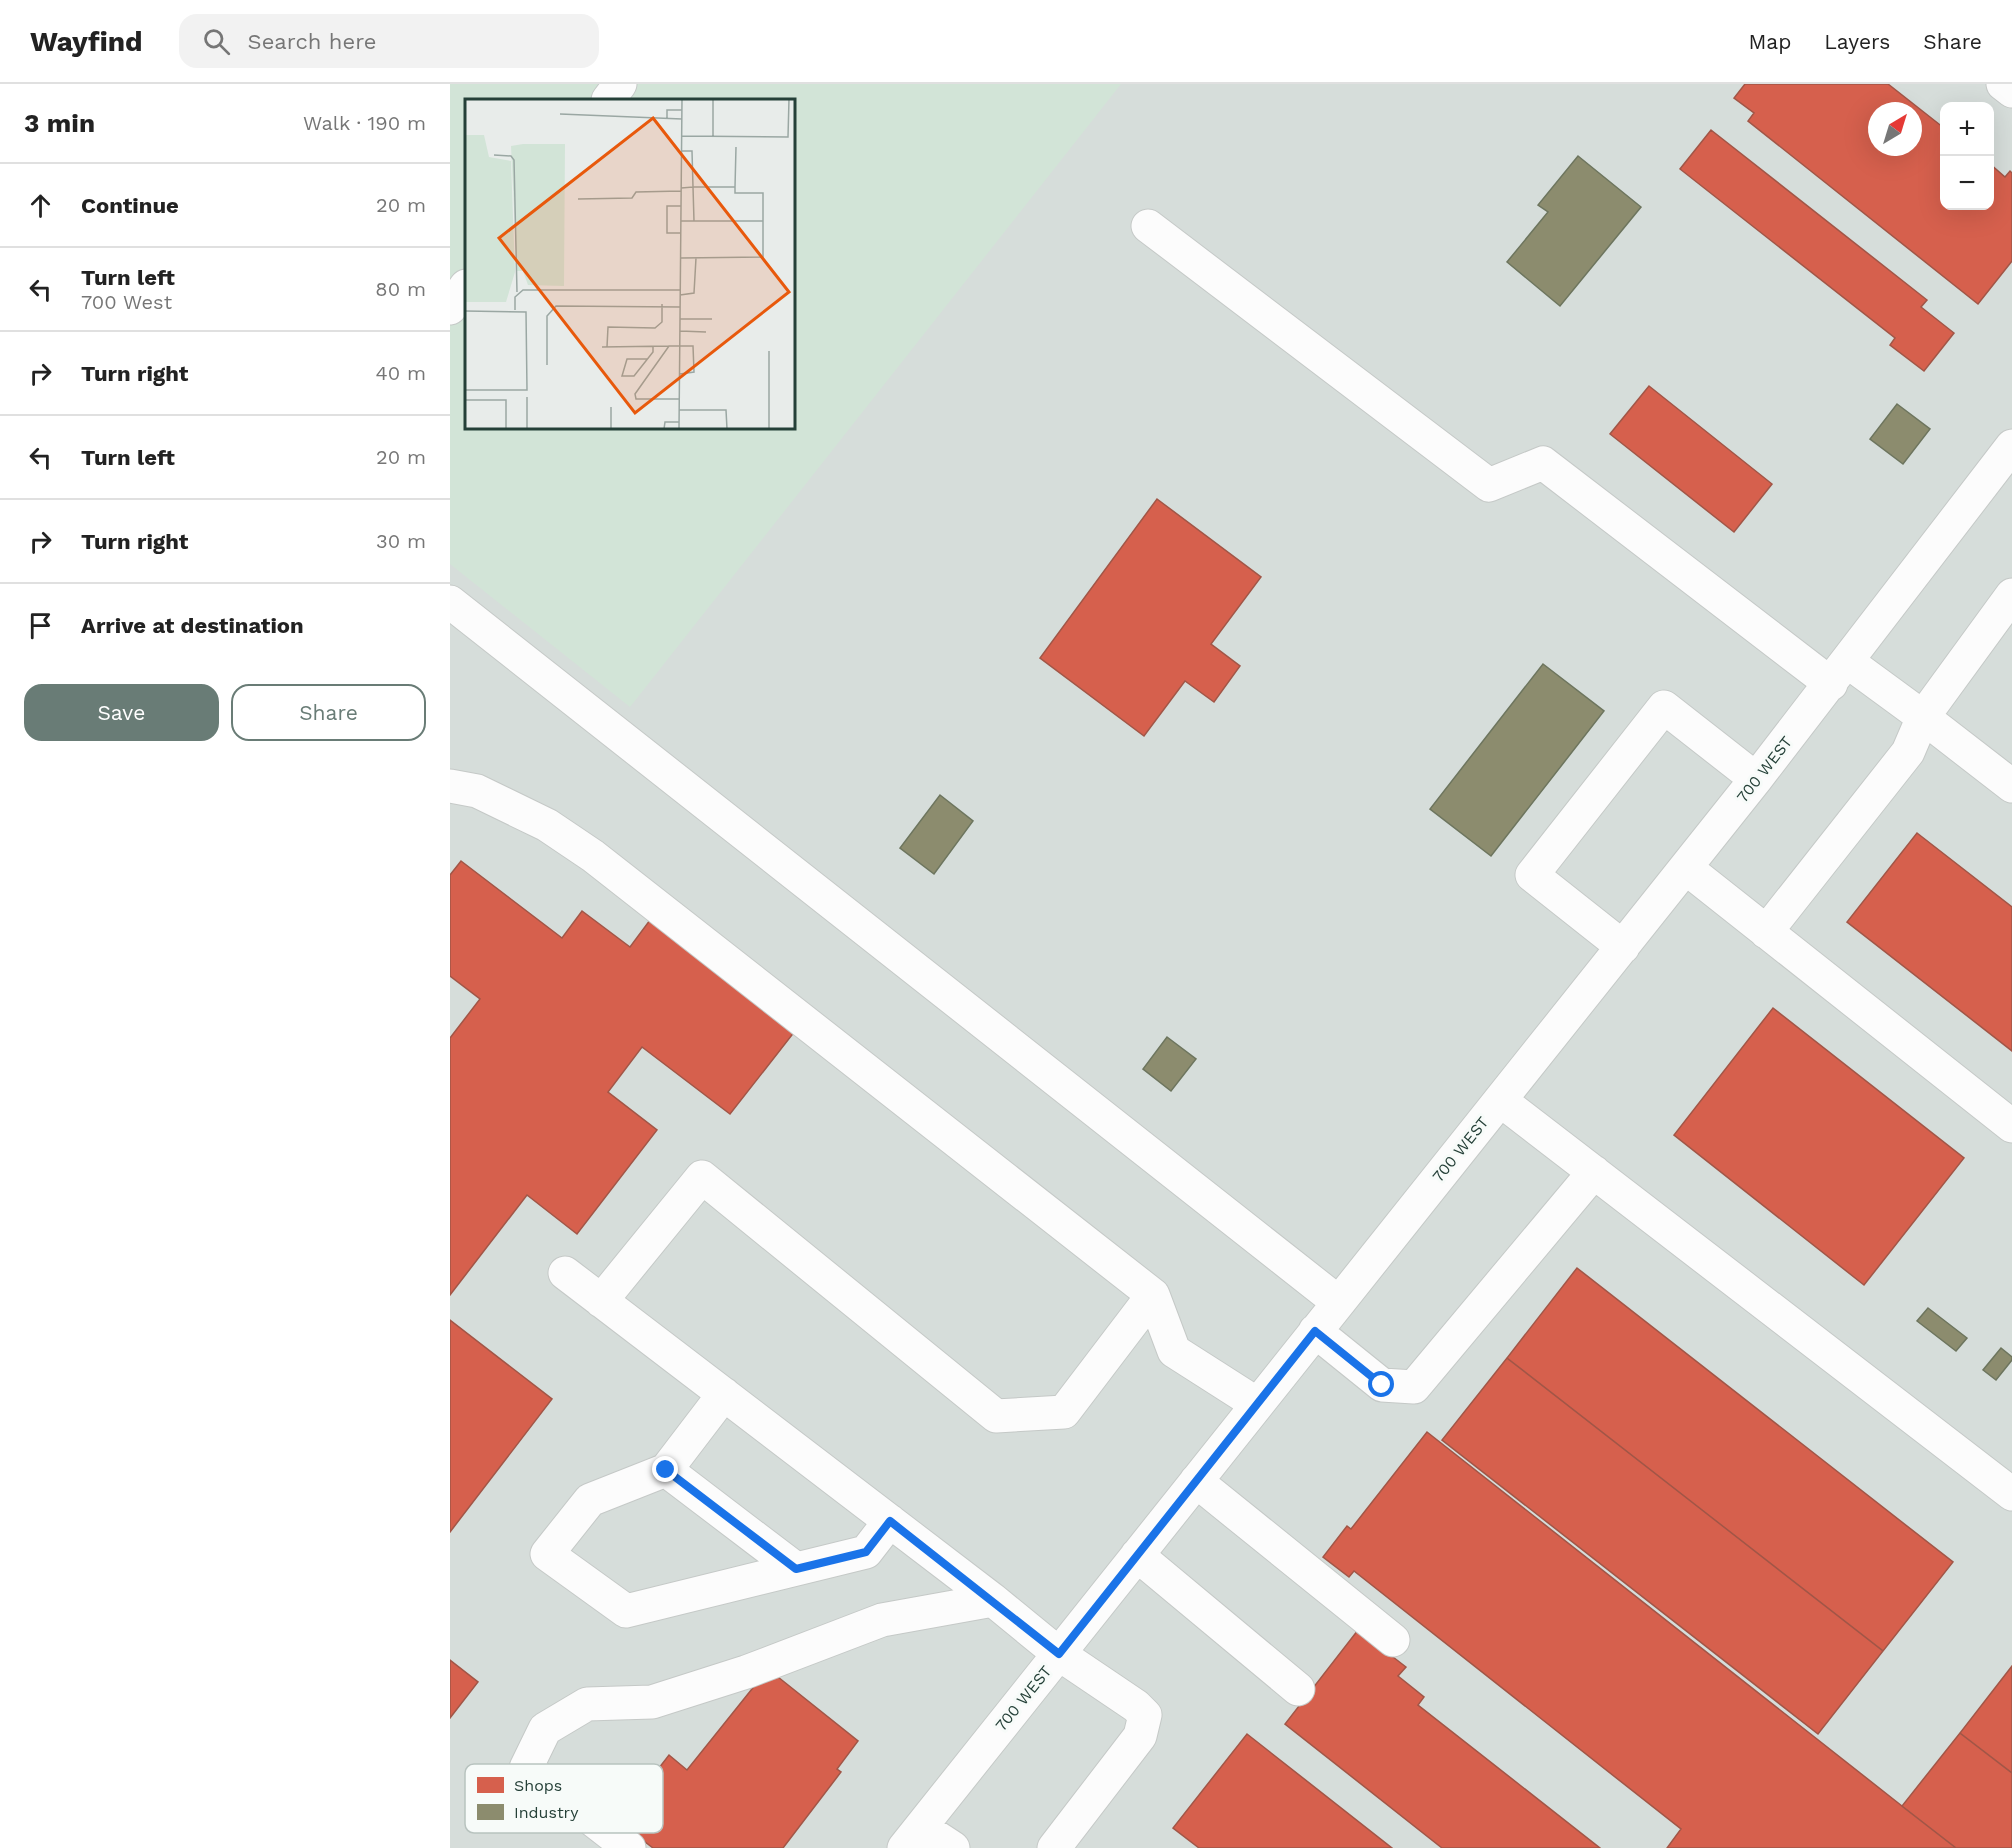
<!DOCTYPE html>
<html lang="en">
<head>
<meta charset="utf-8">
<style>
	body { margin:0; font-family:"Work Sans",sans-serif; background:#f2f2f2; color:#222 }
	.controls { position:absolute; right:18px; top:18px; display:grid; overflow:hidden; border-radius:12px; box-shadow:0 6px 24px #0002 }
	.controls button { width:54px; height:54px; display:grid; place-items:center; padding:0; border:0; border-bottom:2px solid #e0e0e0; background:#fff; color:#222; font:30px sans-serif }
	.compass { position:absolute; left:1418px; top:18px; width:54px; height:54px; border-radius:50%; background:#fff; box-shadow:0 6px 24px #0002; rotate:38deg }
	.stop { position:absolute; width:18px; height:18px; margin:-14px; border:4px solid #1a73e8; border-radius:50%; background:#fff }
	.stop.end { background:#1a73e8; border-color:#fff; box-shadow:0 2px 6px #0008 }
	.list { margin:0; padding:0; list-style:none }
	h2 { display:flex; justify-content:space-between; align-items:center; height:78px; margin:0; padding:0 24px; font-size:26px }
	h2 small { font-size:20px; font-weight:400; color:#767676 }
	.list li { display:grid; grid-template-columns:39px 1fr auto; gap:18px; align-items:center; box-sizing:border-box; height:84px; padding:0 24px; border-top:2px solid #e0e0e0 }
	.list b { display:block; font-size:22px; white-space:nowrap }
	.list p { margin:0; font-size:20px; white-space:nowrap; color:#767676 }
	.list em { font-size:20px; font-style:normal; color:#767676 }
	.actions { display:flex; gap:12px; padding:18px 24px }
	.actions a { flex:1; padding:14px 0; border:2px solid #697c76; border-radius:18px; text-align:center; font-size:21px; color:#697c76 }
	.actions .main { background:#697c76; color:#fff }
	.icon { flex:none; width:33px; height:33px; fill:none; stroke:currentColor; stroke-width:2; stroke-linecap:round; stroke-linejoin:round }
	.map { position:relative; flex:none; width:1562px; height:1764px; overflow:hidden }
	header { display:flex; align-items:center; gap:36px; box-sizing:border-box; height:84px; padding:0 30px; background:#fff; border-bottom:2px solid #e0e0e0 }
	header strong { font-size:28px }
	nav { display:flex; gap:33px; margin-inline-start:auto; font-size:21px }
	.search { width:420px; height:54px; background:#f2f2f2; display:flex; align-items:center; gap:15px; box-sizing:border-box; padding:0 21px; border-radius:18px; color:#767676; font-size:22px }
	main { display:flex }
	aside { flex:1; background:#fff }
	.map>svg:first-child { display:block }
</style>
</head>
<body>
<header>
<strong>Wayfind</strong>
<div class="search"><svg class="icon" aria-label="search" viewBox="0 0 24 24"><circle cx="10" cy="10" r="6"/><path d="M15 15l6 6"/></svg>Search here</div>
<nav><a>Map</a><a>Layers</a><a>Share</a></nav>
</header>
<main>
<aside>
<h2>3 min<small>Walk · 190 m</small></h2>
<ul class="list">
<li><svg class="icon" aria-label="ahead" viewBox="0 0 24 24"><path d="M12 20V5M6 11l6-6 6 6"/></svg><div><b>Continue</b></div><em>20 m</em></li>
<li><svg class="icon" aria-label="left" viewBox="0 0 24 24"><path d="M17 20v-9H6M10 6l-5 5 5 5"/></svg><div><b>Turn left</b><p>700 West</p></div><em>80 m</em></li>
<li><svg class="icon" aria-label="right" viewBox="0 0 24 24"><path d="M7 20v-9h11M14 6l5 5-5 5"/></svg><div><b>Turn right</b></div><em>40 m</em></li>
<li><svg class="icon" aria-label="left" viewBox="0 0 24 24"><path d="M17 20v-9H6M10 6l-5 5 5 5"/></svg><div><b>Turn left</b></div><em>20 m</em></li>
<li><svg class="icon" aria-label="right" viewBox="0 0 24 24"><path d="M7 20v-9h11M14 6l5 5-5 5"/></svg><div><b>Turn right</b></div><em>30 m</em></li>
<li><svg class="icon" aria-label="arrive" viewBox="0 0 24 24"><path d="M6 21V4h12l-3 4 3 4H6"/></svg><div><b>Arrive at destination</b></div></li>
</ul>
<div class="actions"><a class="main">Save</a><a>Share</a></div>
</aside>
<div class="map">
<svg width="1562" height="1764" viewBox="0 0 1562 1764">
	<rect width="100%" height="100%" fill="#e8ecea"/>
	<path fill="#d6ddda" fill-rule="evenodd" d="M 0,0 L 1562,0 L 1562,1764 L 0,1764 ZM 16,16 L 344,16 L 344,344 L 16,344 ZM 1494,22 L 1540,22 L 1540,122 L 1494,122 ZM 1427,27 L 1463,27 L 1463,63 L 1427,63 Z"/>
	<path fill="#d2e4d7" d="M 0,0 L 152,0 L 139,16 L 16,16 L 16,183 L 0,205 Z
		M 181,0 L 671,0 L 180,623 L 0,480 L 0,240 L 16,219 L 16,344 L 344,344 L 344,16 L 169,16 Z"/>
	<path fill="#d6604d" stroke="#a15647" stroke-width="1.5" fill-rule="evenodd" d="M 1295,0 L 1438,0 L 1494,44 L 1494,122 L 1540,122 L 1540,80 L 1555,93 L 1560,87 L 1562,89 L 1562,177 L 1528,220 L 1298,37 L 1304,29 L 1284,14 ZM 1427,27 L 1463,27 L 1463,63 L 1427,63 Z
		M 1261,46 L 1477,216 L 1471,223 L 1504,249 L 1474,287 L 1440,261 L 1445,254 L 1230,85 Z
		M 1199,302 L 1322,400 L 1284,448 L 1160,350 Z
		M 707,415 L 811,493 L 761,560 L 790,582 L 764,618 L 735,597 L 694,652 L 590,574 Z
		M 1467,749 L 1562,823 L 1562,967 L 1397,838 Z
		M 11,777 L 112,854 L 132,827 L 180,863 L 203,832 L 349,942 L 280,1030 L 192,963 L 158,1008 L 207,1046 L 127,1150 L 77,1111 L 0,1211 L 0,954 L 30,915 L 0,892 L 0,791 Z
		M 1323,924 L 1514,1074 L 1414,1201 L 1224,1051 Z
		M 1127,1184 L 1503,1478 L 1433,1567 L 1057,1274 Z
		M 0,1236 L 102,1315 L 0,1448 Z
		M 1057,1274 L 1433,1567 L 1368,1650 L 992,1356 Z
		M 977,1348 L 1452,1722 L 1506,1764 L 1217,1764 L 1231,1745 L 904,1487 L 899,1493 L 873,1473 L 897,1442 L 901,1445 Z
		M 908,1546 L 956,1583 L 948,1592 L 974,1613 L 968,1621 L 1150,1764 L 992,1764 L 835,1640 Z
		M 0,1576 L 28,1598 L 0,1634 Z
		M 1562,1582 L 1562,1689 L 1510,1649 Z
		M 323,1589 L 408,1657 L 387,1685 L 391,1688 L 333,1764 L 203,1764 L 168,1737 L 219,1671 L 237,1686 L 314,1590 Z
		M 1510,1649 L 1562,1689 L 1562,1764 L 1506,1764 L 1452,1722 Z
		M 797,1650 L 942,1764 L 749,1764 L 723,1744 Z"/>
	<path fill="#8c8c6e" stroke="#6d755e" stroke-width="1.5" d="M 1128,72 L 1191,123 L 1110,222 L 1057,178 L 1098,128 L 1088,121 Z
		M 1447,320 L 1480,345 L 1453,380 L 1420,355 Z
		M 1093,580 L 1154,627 L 1041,772 L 980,725 Z
		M 490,711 L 523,737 L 484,790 L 450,764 Z
		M 717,953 L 746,975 L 721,1007 L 693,985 Z
		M 1478,1224 L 1517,1254 L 1506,1267 L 1467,1237 Z
		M 1551,1264 L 1562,1273 L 1562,1276 L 1546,1296 L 1533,1286 Z"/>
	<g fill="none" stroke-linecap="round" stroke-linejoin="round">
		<defs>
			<path id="minor" d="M 1553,0 L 1562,7
				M 158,16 L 170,0
				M 698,142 L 1039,401 L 1093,379 L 1381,600
				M 0,224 L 16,202
				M 1562,511 L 1473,633 L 1562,702
				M 0,518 L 888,1218
				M 0,702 L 27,707 L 97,741 L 143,772 L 703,1211 L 724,1267 L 807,1320
				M 1236,784 L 1562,1042
				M 1316,848 L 1458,668 L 1473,633 L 1398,578
				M 1173,863 L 1082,791 L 1214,623 L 1306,695
				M 1050,1016 L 1562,1410
				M 115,1189 L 543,1516
				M 151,1217 L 252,1093 L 546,1332 L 614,1328 L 703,1211
				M 865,1247 L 932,1301 L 964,1303 L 1144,1088
				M 216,1386 L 274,1310
				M 746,1397 L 943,1556
				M 687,1471 L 848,1605
				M 346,1485 L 216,1386 L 140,1416 L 97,1470 L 176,1527 L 416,1468 L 440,1437
				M 471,1743 L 503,1764
				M 179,1764 L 76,1684 L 95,1645 L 137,1620 L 202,1618 L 296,1588 L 432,1536 L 543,1516 L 609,1570 L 686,1622 L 695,1631 L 690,1652 L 604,1764
				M 454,1764 L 1306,695 L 1562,362"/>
		</defs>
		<use href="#minor" stroke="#c5c9c7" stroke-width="35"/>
		<use href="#minor" stroke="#fcfcfc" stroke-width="33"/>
	</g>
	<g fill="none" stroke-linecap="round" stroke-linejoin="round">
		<path stroke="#1a73e8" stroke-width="8" d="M 216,1386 L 346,1485 L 416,1468 L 440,1437 L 609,1570 L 865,1247 L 932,1301"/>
	</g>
	<g text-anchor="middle" stroke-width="6" stroke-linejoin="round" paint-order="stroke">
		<g font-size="16" fill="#254038" stroke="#f7fbf9">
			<text transform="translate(1314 685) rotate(-52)" y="6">700 WEST</text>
			<text transform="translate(1010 1065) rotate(-51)" y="6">700 WEST</text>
			<text transform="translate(573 1614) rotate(-51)" y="6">700 WEST</text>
		</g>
	</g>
	<g transform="translate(15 15)">
		<rect width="330" height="330" fill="#e8ecea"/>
		<path d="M 0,36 L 19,36 L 24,58 L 46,62 L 50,173 L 41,203 L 0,203 ZM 58,45 L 100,45 L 99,187 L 63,186 L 58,172 L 52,172 L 46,47 Z" fill="#d2e4d7"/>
		<path fill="none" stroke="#9aa7a3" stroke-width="1.5" d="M 248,0 L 248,37M 95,15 L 217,20M 202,20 L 202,11 L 217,11M 217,37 L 323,38 L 324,0M 216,52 L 227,52 L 228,88 L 270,88 L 271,48M 29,56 L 46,57 L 49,61 L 52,193M 270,88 L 270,94 L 298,94 L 298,122M 216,89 L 228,88 L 229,122M 113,100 L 167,99 L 171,93 L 216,92M 216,134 L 202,134 L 202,107 L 216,107M 216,159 L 298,158 L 298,122 L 216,122M 215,196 L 229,194 L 231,159M 50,211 L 50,198 L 58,191 L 215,191M 0,212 L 61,213 L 62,291 L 0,291M 215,220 L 247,220M 215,232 L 241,233M 137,248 L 204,247M 142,248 L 143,228 L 190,229 L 197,223 L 197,205M 304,252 L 304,330M 183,260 L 162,260 L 157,277 L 169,277 L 188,253 L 188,248M 82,266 L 82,217 L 91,207 L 215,208M 62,298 L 62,330M 214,300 L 171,300 L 170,295 L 204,247 L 228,247 L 229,273 L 215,275M 0,301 L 41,301 L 41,330M 214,311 L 261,311 L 262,330M 146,330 L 146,308M 199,330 L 200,323 L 214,323M 214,330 L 217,0"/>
		<path fill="#e8590c" fill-opacity="0.15" stroke="#e8590c" stroke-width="3" d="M 188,19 L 324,193 L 170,314 L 34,139 Z"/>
		<rect width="330" height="330" fill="none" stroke="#254038" stroke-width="3"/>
	</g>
	<rect x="15" y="1680" width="198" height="69" rx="9" fill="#f7fbf9" stroke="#b8c3bf" stroke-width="1.5"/>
	<rect x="27" y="1693" width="27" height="16" fill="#d6604d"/>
	<rect x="27" y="1720" width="27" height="16" fill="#8c8c6e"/>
	<g font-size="16" fill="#254038">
		<text x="64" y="1707">Shops</text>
		<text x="64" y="1734">Industry</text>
	</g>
</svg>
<div class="controls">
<button>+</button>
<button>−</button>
</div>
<svg class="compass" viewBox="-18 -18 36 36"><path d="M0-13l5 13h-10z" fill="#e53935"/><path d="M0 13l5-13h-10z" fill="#767676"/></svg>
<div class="stop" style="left:932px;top:1301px"></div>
<div class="stop end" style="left:216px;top:1386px"></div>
</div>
</main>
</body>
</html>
